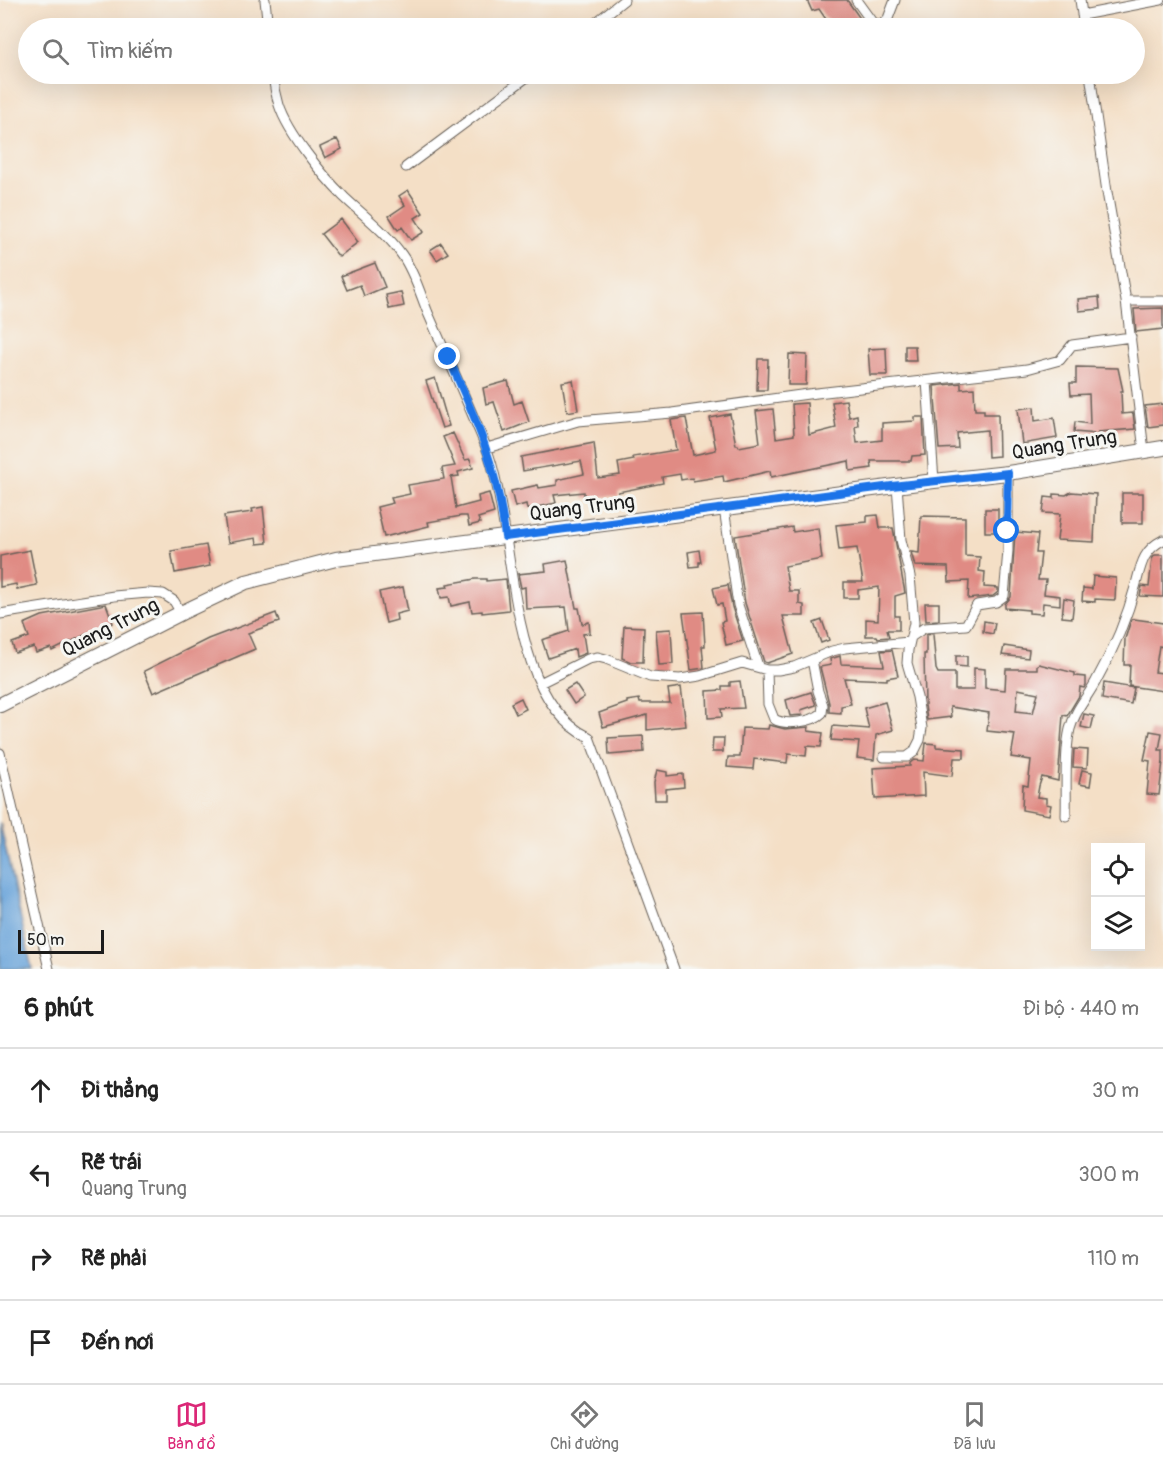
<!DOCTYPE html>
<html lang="vi">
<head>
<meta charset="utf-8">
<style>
	body { margin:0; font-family:Pangolin,sans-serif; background:#f6f6f6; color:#222 }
	.controls { position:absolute; right:18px; bottom:18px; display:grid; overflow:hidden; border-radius:0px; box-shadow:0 6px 24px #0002 }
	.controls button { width:54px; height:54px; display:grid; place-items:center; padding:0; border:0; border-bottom:2px solid #e0e0e0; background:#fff; color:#222; font:30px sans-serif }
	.scale { position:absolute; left:18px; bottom:15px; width:86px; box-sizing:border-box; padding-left:6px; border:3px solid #1c1c1c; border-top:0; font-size:16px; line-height:21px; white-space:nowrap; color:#1c1c1c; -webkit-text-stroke:4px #f6f6f2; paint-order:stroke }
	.stop { position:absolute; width:18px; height:18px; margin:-14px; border:4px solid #1a73e8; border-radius:50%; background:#fff }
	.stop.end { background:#1a73e8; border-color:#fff; box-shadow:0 2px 6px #0008 }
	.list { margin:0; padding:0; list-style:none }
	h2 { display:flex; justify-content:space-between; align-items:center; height:78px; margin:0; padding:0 24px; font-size:26px }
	h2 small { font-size:20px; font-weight:400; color:#767676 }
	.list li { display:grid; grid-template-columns:39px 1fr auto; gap:18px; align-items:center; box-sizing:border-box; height:84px; padding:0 24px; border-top:2px solid #e0e0e0 }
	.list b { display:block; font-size:22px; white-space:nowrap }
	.list p { margin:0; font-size:20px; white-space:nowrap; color:#767676 }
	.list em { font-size:20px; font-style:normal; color:#767676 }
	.icon { flex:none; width:33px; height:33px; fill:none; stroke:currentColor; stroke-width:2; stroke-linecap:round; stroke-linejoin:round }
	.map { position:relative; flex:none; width:1163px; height:969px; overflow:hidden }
	.search { position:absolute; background:#fff; box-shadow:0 6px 24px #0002; left:18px; right:18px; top:18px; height:66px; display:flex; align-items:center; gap:15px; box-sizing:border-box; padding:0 21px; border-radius:33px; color:#767676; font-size:22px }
	.sheet { height:414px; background:#fff }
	nav { display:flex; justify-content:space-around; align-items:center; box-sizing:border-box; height:84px; border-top:2px solid #e0e0e0; background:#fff; font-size:16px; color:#767676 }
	nav a { display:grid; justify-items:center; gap:3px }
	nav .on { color:#db2777 }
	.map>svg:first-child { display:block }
</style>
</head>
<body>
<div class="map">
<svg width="1163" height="969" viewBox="0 0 1163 969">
	<rect width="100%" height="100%" fill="#f6f6f2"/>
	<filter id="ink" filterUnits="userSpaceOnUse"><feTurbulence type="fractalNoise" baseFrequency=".0167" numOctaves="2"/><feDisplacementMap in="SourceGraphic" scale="12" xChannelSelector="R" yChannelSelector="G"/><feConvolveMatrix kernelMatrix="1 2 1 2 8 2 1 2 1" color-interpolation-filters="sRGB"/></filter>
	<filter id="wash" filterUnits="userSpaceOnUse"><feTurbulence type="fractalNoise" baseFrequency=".008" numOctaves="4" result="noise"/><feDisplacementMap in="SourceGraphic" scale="24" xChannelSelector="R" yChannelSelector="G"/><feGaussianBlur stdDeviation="1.35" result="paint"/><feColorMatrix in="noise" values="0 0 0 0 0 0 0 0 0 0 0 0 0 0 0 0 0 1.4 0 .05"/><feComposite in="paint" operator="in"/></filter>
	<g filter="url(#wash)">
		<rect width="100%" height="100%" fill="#f4dfc6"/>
		<path fill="#6aa4da" stroke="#43607b" stroke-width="1.5" d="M 0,823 L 32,969 L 0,969 Z"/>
		<g id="blocks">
			<path fill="#e08b84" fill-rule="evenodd" d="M 807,0 L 847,0 L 864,24 L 858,28 L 832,28 L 819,9 L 812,11 Z
				M 337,139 L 342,149 L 325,158 L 320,147 Z
				M 408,190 L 423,213 L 415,218 L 424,232 L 411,240 L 402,227 L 398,230 L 389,216 L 405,205 L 399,196 Z
				M 341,219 L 358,242 L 339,257 L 321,234 Z
				M 441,243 L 448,253 L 437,260 L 430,250 Z
				M 375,263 L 385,287 L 364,296 L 360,285 L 347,290 L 341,276 Z
				M 401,292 L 404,306 L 389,309 L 386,295 Z
				M 1099,297 L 1100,309 L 1079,311 L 1078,299 Z
				M 1163,308 L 1163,329 L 1136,332 L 1134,309 Z
				M 905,346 L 915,346 L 916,361 L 905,361 Z
				M 886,348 L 887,375 L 870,375 L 868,349 Z
				M 789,354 L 807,355 L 806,385 L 788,385 Z
				M 758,359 L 768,359 L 767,390 L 757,390 Z
				M 1076,367 L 1118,368 L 1123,391 L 1121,391 L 1122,414 L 1133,413 L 1135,429 L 1098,432 L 1098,434 L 1074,432 L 1075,422 L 1090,424 L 1089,394 L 1071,395 L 1070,383 L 1076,383 Z
				M 435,378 L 449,426 L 442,428 L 426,381 Z
				M 573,380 L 578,410 L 567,412 L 562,382 Z
				M 508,381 L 514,404 L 522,401 L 529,422 L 504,432 L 494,402 L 486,404 L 483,388 Z
				M 961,383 L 961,389 L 974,388 L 975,410 L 984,410 L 984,414 L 998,414 L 999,456 L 988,457 L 987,430 L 957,433 L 958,448 L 939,449 L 934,386 Z
				M 846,400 L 849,417 L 857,415 L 858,425 L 855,426 L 857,443 L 882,440 L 882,423 L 915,421 L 915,417 L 923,417 L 925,455 L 912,456 L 911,461 L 871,461 L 872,468 L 850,471 L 849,461 L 771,477 L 770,471 L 724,482 L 723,476 L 693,481 L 692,478 L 681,480 L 680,474 L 662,477 L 663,483 L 618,492 L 619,496 L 584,498 L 584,492 L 554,495 L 556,503 L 527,509 L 526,504 L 515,507 L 511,491 L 538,485 L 539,488 L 557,485 L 557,480 L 584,474 L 581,461 L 523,471 L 521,457 L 594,443 L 598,478 L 620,475 L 618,463 L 634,460 L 633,457 L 676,450 L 671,420 L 686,418 L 693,455 L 716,450 L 710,418 L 730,414 L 736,445 L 738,445 L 739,447 L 760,443 L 756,411 L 773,409 L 776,438 L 794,435 L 792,404 L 807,403 L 809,435 L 836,428 L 832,402 Z
				M 1163,404 L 1163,425 L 1148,427 L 1145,406 Z
				M 1034,407 L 1035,421 L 1054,418 L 1057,438 L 1022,444 L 1018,409 Z
				M 453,433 L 465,460 L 470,459 L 473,468 L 458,472 L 459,476 L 451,477 L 456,508 L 479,502 L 478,496 L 489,493 L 494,513 L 478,518 L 480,523 L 469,526 L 467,516 L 461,516 L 428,522 L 429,526 L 384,537 L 377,507 L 393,503 L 391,498 L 410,494 L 408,485 L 444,479 L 442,468 L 455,466 L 443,437 Z
				M 1071,492 L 1096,494 L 1094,542 L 1057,540 L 1060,514 L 1043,513 L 1045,497 L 1054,498 L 1054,494 L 1066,495 Z
				M 1122,493 L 1143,493 L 1143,523 L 1122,523 Z
				M 263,507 L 267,543 L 257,544 L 256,538 L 228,543 L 224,516 L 253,512 L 252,509 Z
				M 985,509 L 998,509 L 998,532 L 985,532 Z
				M 878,515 L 880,528 L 893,528 L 905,593 L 895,596 L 895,616 L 899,616 L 899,630 L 887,630 L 889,637 L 878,638 L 877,636 L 866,636 L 866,619 L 878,620 L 879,587 L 858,590 L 858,598 L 844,598 L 844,582 L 863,582 L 857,548 L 839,550 L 836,525 L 867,522 L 867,516 Z
				M 921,516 L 965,517 L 965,556 L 980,557 L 979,571 L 985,572 L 984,587 L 998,588 L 998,592 L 993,596 L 968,599 L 969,581 L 949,582 L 948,567 L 915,566 L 911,552 L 919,553 Z
				M 792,527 L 793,532 L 818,528 L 822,559 L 785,566 L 789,591 L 799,591 L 799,604 L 804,605 L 804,616 L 783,616 L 793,654 L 767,663 L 764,662 L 745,603 L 735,536 Z
				M 1015,532 L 1038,534 L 1036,553 L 1041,553 L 1038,580 L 1046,580 L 1044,594 L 1060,596 L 1060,605 L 1043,603 L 1042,614 L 1029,613 L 1029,610 L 1005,608 L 1005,604 L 1011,597 Z
				M 206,545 L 210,566 L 175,573 L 171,551 Z
				M 30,550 L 37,585 L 17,589 L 16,584 L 0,587 L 0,556 Z
				M 699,550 L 701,562 L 699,562 L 699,566 L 690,567 L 688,552 Z
				M 1155,555 L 1163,555 L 1163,597 L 1140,596 L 1142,586 L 1149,587 L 1152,559 Z
				M 567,560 L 576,608 L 579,608 L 582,624 L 589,622 L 590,633 L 583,634 L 586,653 L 576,657 L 575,649 L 548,658 L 542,640 L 569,631 L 566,607 L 526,609 L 525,587 L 521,588 L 518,574 L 546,571 L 545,564 Z
				M 1093,576 L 1116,578 L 1115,600 L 1095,599 L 1095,602 L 1082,601 L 1083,588 L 1092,589 Z
				M 475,579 L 486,579 L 486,581 L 506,579 L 509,610 L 482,613 L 482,611 L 472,612 L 470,602 L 451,606 L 449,597 L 441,598 L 439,588 L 448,587 L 447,584 Z
				M 728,585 L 732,607 L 743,641 L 726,645 L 721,622 L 725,621 L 722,604 L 717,605 L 713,588 Z
				M 403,587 L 408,611 L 396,614 L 397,620 L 386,623 L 379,592 Z
				M 1064,598 L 1074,600 L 1072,618 L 1062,617 Z
				M 925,603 L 939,603 L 939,620 L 926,621 Z
				M 106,604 L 113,623 L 97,629 L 52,651 L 51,648 L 36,653 L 34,647 L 15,653 L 12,643 L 29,637 L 24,624 L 42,616 Z
				M 703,612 L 705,646 L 702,646 L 704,668 L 691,670 L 683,613 Z
				M 276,613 L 279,622 L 248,633 L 255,649 L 153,693 L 144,671 L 208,639 Z
				M 1134,619 L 1163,623 L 1163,647 L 1159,646 L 1155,672 L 1163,673 L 1163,691 L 1129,686 L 1130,665 L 1124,665 L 1125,639 L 1131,620 Z
				M 822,620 L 829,640 L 821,643 L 814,623 Z
				M 984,621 L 995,623 L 993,634 L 983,632 Z
				M 624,626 L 644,627 L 643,662 L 631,662 L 622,658 Z
				M 671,629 L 673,664 L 659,665 L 656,630 Z
				M 933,634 L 936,669 L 938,673 L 955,673 L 955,690 L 974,690 L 974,668 L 985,669 L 985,688 L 1005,690 L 1006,669 L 1037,669 L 1037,665 L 1039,664 L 1075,673 L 1075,676 L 1086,677 L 1086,685 L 1084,688 L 1080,687 L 1079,696 L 1067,716 L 1063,715 L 1058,781 L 1042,777 L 1039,786 L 1037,797 L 1046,798 L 1046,804 L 1051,805 L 1049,815 L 1022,810 L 1023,785 L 1028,786 L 1031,760 L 1011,757 L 1015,734 L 987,731 L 989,713 L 950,707 L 951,717 L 927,720 L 925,705 L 924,654 L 926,654 L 926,635 ZM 1018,689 L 1038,693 L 1033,713 L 1016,711 Z
				M 1004,646 L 1029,650 L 1028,658 L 1002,655 Z
				M 892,650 L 898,676 L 887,678 L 887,680 L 844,678 L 851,704 L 841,706 L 841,713 L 829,712 L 829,703 L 820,667 L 831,665 L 830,659 L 840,656 L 841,664 L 884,666 L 881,651 Z
				M 956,656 L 967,656 L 967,667 L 956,666 Z
				M 740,681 L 744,708 L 721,709 L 722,717 L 708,718 L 707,691 L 722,690 L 722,686 L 730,686 L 730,682 Z
				M 1104,683 L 1134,688 L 1131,704 L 1102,699 Z
				M 575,684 L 584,697 L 574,704 L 565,690 Z
				M 681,687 L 686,726 L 647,730 L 647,715 L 603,727 L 599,713 L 627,703 L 627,701 L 639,699 L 640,703 L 670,703 L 668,689 Z
				M 811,692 L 816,705 L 801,710 L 802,715 L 790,716 L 786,700 Z
				M 521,698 L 526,709 L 516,714 L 511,703 Z
				M 885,702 L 893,730 L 876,735 L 874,760 L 857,758 L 859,742 L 831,740 L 833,726 L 869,729 L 864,708 Z
				M 1084,714 L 1094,716 L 1091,729 L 1081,727 Z
				M 769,725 L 785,729 L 809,727 L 808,731 L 823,733 L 821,747 L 807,746 L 806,756 L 788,754 L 787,763 L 754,759 L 753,769 L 727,767 L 728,757 L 740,757 L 742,728 L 768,729 Z
				M 1150,731 L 1162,733 L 1159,750 L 1163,750 L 1163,761 L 1159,795 L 1147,794 L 1150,761 L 1144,760 Z
				M 643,736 L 644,752 L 609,755 L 608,738 Z
				M 713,738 L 724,738 L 723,752 L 712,752 Z
				M 926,743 L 936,744 L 936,747 L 964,749 L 964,758 L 954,758 L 952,776 L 923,772 L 924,796 L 875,799 L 873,768 L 910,766 L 910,763 L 914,760 L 924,761 Z
				M 1074,749 L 1088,750 L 1087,768 L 1073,767 Z
				M 657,770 L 667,772 L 667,776 L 683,774 L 684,787 L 666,789 L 666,800 L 655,800 L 654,782 Z
				M 1082,770 L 1092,772 L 1090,786 L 1079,784 Z"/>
		</g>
	</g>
	<g filter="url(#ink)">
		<use href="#blocks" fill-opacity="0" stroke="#686058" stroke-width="1.5"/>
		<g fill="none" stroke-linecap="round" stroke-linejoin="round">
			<defs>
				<path id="minor" d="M 265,0 L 268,28
					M 856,0 L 872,22 L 878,25 L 887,21 L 895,0
					M 1080,0 L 1084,28
					M 1082,15 L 1161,0
					M 589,28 L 624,0
					M 273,74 C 274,84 276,95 279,105 C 288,133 323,176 344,197 C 364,216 386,232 402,255 C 414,272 420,293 428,313 C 447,356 466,399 484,442 C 518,521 502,697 589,737 L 674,969
					M 1090,74 L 1107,192 L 1126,301 L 1144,451
					M 406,167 L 531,74
					M 1126,301 L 1163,301
					M 927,381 L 934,481
					M 487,448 L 578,421 L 672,413 L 808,394 L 1027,369 L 1060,360 L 1072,345 L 1131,337
					M 724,508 L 738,605 L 758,666
					M 0,614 L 114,596 L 148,593 L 163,594 L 174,601 L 181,613
					M 911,637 L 924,628 L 966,625 L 977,605 L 996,602 L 1004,596 L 1008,551 L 1008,473
					M 767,670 L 768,704 L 774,719 C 785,726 813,722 822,713 L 823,705 L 818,691 L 812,660
					M 540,683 L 588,659 L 598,657 L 606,659 L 650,677 L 680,679 L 700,676 L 742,663 L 767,670 L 778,670 L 794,667 L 832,651 L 845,648 L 909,642
					M 0,753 L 49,969
					M 884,757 L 907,757 L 914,752 L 920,740 L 922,728 L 917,697 L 907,663 L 908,650 L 914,623 L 910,576 L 901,540 L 897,485
					M 1066,816 C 1067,789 1064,754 1070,729 C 1075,710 1087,698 1096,681 C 1113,651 1127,618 1136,584 C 1141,565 1143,550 1163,540"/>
				<path id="secondary" d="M 0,705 L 181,613 L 246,582 L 336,559 L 934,481 L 1008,473 L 1163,448"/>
			</defs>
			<use href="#minor" stroke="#686058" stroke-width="11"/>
			<use href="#secondary" stroke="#686058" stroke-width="16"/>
			<use href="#minor" stroke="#fff" stroke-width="9"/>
			<use href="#secondary" stroke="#fff" stroke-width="14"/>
		</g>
	</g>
	<g fill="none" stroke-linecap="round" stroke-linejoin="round" filter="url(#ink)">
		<path stroke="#1a73e8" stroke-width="8" d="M 448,357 C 475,416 499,471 505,537 L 892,486 L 1008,473 L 1007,531"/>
	</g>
	<g text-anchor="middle" stroke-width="6" stroke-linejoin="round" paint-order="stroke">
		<g font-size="20" fill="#1c1c1c" stroke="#f6f6f2">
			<text transform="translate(1064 444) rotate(-9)" y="7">Quang Trung</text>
			<text transform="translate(582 507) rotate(-7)" y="7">Quang Trung</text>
			<text transform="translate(110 627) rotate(-27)" y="7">Quang Trung</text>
		</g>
	</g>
</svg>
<div class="controls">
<button><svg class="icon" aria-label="locate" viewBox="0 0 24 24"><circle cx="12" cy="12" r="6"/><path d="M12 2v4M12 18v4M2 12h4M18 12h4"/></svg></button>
<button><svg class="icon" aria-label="layers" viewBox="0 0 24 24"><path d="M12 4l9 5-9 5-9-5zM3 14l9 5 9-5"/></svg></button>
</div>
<div class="scale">50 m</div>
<div class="stop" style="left:1007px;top:531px"></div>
<div class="stop end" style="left:448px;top:357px"></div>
<div class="search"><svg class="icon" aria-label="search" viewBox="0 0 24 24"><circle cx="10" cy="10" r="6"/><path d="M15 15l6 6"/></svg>Tìm kiếm</div>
</div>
<section class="sheet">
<h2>6 phút<small>Đi bộ · 440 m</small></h2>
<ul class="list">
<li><svg class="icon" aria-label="ahead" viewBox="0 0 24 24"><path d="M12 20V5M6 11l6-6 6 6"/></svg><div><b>Đi thẳng</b></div><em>30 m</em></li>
<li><svg class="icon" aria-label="left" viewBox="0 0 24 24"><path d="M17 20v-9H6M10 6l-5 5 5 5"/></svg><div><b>Rẽ trái</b><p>Quang Trung</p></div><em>300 m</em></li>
<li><svg class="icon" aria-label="right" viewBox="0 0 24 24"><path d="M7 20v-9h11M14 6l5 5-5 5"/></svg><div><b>Rẽ phải</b></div><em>110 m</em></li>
<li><svg class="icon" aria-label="arrive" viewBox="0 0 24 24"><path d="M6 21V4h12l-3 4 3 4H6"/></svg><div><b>Đến nơi</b></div></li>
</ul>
</section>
<nav>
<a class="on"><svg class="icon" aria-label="map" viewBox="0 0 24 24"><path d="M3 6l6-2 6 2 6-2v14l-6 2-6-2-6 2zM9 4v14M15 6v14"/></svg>Bản đồ</a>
<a><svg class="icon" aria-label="directions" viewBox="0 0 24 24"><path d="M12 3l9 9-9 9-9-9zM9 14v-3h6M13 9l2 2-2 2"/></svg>Chỉ đường</a>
<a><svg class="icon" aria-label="saved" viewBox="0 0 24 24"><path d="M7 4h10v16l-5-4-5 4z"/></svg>Đã lưu</a>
</nav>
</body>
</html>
